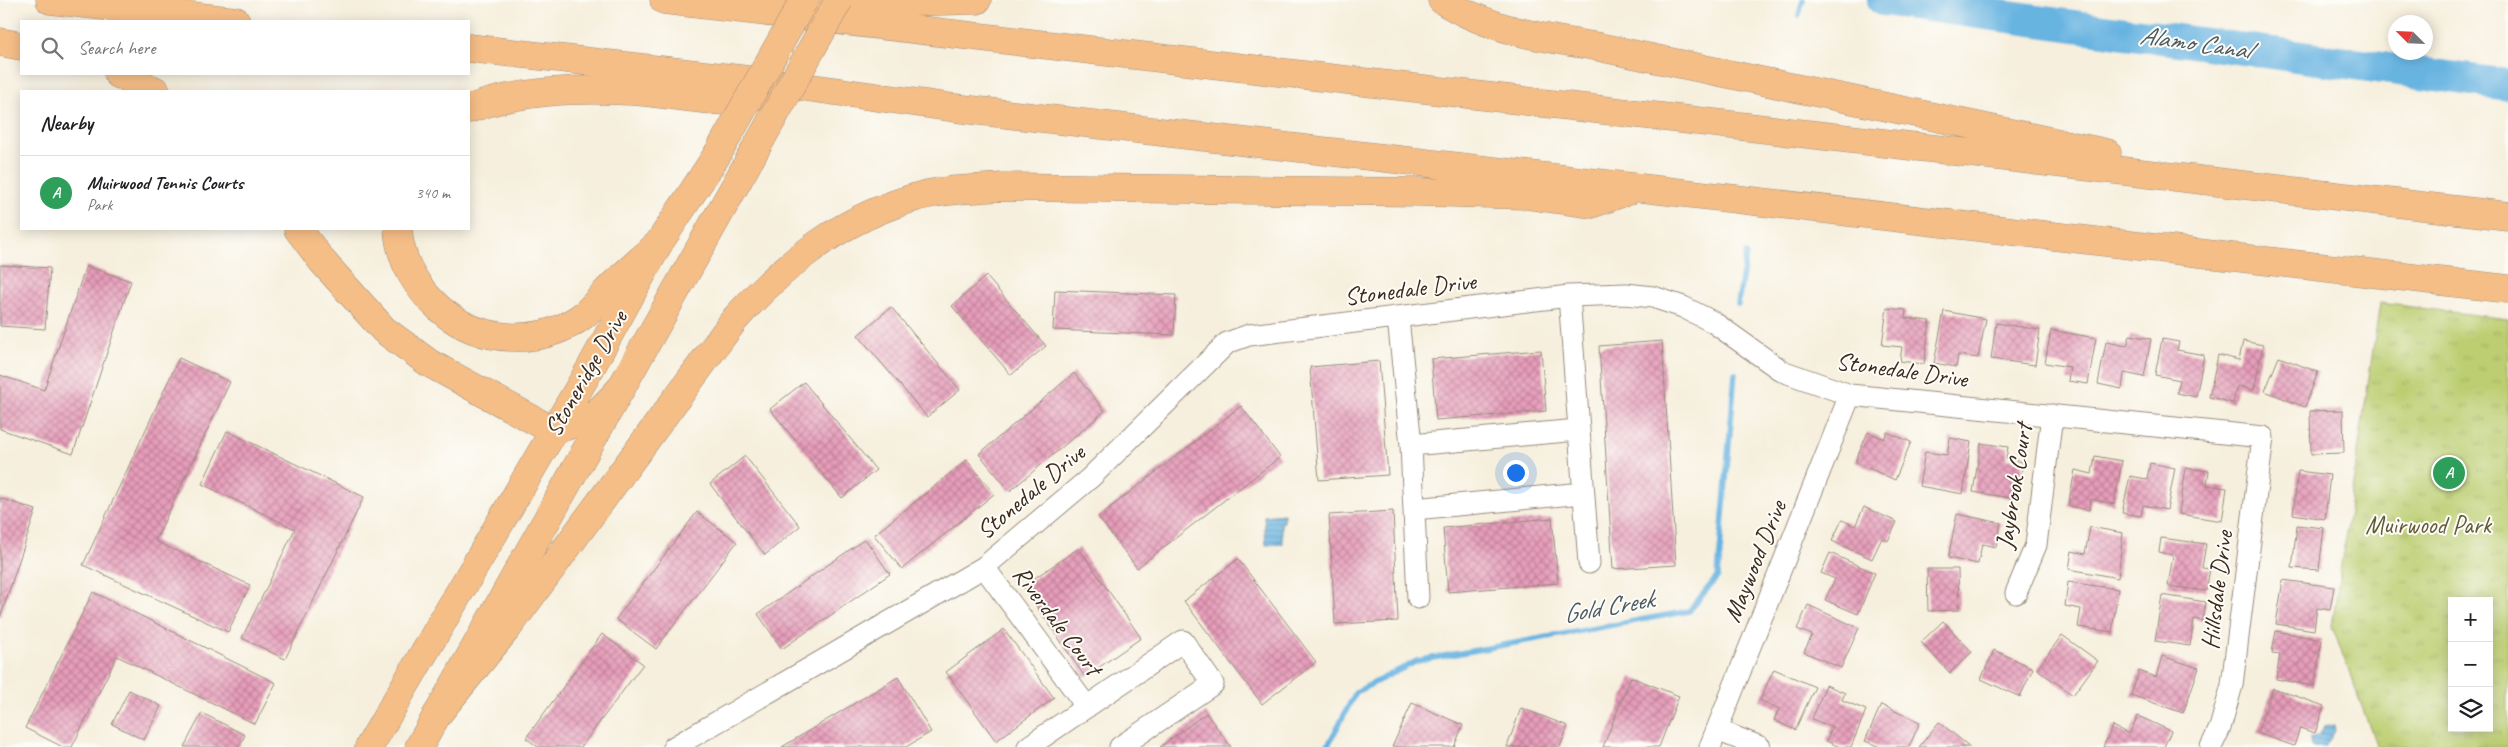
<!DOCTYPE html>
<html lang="en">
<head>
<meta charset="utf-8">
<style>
	body { margin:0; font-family:Caveat,sans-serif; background:#f2f2f2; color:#202124 }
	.controls { position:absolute; right:15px; bottom:15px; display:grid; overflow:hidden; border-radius:0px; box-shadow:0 2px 12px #0003 }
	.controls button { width:45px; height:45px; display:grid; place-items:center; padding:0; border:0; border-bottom:1px solid #e0e0e0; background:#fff; color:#202124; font:25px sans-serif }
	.compass { position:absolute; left:2388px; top:15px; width:45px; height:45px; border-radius:50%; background:#fff; box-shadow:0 2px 12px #0003; rotate:294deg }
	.you { position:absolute; left:1515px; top:472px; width:18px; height:18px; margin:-12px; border:4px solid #fff; border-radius:50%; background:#1a73e8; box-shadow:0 0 0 8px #1a73e833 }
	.badge { display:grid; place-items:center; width:32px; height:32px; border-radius:50%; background:#ea580c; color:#fff; font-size:16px; font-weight:700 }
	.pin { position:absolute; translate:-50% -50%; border:2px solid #fff; box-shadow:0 1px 5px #0006 }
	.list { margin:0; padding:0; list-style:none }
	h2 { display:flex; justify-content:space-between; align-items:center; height:65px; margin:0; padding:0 20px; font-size:21px }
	h2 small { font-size:16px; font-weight:400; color:#757577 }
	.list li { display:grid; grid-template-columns:32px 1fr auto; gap:15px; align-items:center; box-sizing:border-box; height:75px; padding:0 20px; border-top:1px solid #e0e0e0 }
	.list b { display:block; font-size:19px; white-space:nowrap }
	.list p { margin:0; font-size:16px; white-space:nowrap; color:#757577 }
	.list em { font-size:16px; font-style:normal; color:#757577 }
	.icon { flex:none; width:28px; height:28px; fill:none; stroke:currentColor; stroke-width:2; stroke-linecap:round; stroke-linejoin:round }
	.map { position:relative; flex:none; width:2508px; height:747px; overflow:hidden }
	.search { position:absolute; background:#fff; box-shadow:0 2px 12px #0003; left:20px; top:20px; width:450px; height:55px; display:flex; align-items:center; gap:12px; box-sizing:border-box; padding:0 18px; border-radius:0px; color:#757577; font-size:19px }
	.panel { position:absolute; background:#fff; box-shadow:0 2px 12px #0003; left:20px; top:90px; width:450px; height:140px; border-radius:0px }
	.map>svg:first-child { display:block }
</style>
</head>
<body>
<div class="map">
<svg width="2508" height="747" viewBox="0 0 2508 747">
	<defs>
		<pattern id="park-tufts" width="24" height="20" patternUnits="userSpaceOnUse" patternTransform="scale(1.25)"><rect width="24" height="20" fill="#bcce71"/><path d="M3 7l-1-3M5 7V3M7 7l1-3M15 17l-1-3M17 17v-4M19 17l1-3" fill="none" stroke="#a2b161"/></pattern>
		<pattern id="water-rules" width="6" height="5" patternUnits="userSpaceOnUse" patternTransform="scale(1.25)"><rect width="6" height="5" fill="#68b4e1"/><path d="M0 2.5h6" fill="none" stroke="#5793b6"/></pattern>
		<pattern id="building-cross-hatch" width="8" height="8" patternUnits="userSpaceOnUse" patternTransform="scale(1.25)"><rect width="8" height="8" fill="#e79dba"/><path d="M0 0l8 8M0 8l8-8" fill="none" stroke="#bc8097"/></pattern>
	</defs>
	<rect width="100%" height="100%" fill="#fdfcf7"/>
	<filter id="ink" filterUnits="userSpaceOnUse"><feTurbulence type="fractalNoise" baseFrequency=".02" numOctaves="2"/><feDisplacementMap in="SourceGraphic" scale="10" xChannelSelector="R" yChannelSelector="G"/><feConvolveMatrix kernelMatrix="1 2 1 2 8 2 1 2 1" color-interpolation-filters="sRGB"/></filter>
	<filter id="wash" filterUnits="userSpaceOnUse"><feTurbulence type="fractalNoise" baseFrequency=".0096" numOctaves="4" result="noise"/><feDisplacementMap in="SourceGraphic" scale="20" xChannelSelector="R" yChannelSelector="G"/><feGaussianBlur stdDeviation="1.12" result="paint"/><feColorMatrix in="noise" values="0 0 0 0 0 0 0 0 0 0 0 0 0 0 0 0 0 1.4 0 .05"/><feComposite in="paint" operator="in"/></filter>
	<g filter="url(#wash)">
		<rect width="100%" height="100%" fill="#f6efdd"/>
		<path fill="url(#park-tufts)" stroke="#7c7c48" fill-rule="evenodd" d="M 2380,303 L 2508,319 L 2508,747 L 2377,747 L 2332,626 ZM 2452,601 L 2489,601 L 2489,728 L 2452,728 Z"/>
		<path fill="url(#water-rules)" stroke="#526f80" d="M 1284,514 L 1284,522 L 1281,523 L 1283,544 L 1266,545 L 1264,516 Z
			M 2329,725 L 2334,726 L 2335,731 L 2325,747 L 2311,747 L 2310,739 L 2320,734 L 2324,726 Z"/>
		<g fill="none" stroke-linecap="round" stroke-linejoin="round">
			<path stroke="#68b4e1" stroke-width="5.5" d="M 1799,15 L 1803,0
				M 1738,304 L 1746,254
				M 1327,747 L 1356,692 L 1417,661 L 1689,611 L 1718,576 L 1735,373"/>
			<path stroke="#68b4e1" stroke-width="32" d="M 1883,0 L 2508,85"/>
		</g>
		<g id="blocks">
			<path fill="url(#building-cross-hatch)" d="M 0,265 L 50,268 L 45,329 L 0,326 Z
				M 86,266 L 131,281 L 73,454 L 0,429 L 0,375 L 44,390 Z
				M 986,276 L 1046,346 L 1011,375 L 952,306 Z
				M 1055,290 L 1176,295 L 1174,335 L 1053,330 Z
				M 891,307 L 960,390 L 927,417 L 858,335 Z
				M 1887,308 L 1906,310 L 1905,318 L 1930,321 L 1924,364 L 1900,361 L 1902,347 L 1882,345 Z
				M 1944,311 L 1986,319 L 1978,358 L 1958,355 L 1956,367 L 1934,363 Z
				M 1996,323 L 2040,330 L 2035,365 L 1991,359 Z
				M 2051,330 L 2096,338 L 2088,384 L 2068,381 L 2070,367 L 2045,363 Z
				M 2130,335 L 2151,339 L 2144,377 L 2124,373 L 2122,389 L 2098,384 L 2106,342 L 2127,346 Z
				M 2162,339 L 2179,342 L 2177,350 L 2204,355 L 2196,397 L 2177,393 L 2180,380 L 2155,375 Z
				M 1662,341 L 1676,565 L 1613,569 L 1599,346 Z
				M 2243,341 L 2263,345 L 2254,390 L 2237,386 L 2233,403 L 2209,397 L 2218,355 L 2239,360 Z
				M 1541,350 L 1546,411 L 1436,420 L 1431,359 Z
				M 2279,357 L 2318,372 L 2305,407 L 2265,391 Z
				M 179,358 L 230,382 L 155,541 L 250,585 L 228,632 L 83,565 Z
				M 1379,361 L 1388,475 L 1319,480 L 1310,367 Z
				M 1074,373 L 1105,411 L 1010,491 L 979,454 Z
				M 804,382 L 876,470 L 842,498 L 770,409 Z
				M 1241,406 L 1280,457 L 1137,568 L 1098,517 Z
				M 2343,410 L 2344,453 L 2311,454 L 2310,411 Z
				M 227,431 L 364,497 L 285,659 L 242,638 L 295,529 L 202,484 Z
				M 1868,432 L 1884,439 L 1887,432 L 1911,442 L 1895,480 L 1855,462 Z
				M 1950,438 L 1971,442 L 1963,494 L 1919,486 L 1925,452 L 1947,455 Z
				M 1981,443 L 2008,447 L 2006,459 L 2023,462 L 2017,499 L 1973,492 Z
				M 745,456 L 800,526 L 765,555 L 710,484 Z
				M 2095,456 L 2122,461 L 2114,504 L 2091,499 L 2089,510 L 2068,506 L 2075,470 L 2092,474 Z
				M 967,460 L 994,494 L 902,569 L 874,535 Z
				M 2150,463 L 2175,468 L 2167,510 L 2143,505 L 2141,516 L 2122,513 L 2130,476 L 2147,479 Z
				M 2186,468 L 2209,471 L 2207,485 L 2227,488 L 2222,521 L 2179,514 Z
				M 2298,471 L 2330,475 L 2325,519 L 2293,514 Z
				M 0,498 L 36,510 L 0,618 Z
				M 1864,507 L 1897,522 L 1888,541 L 1882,538 L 1872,559 L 1832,541 L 1842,520 L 1855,526 Z
				M 1393,511 L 1398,621 L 1335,624 L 1329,515 Z
				M 697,512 L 737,542 L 656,649 L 616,619 Z
				M 1957,514 L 2001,523 L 1996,547 L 1982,544 L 1978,564 L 1948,558 Z
				M 1552,518 L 1558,583 L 1448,592 L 1443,528 Z
				M 2297,525 L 2324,528 L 2319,570 L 2292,568 Z
				M 2090,527 L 2123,533 L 2118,578 L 2069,569 L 2072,551 L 2085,554 Z
				M 2161,538 L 2206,544 L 2202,568 L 2210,569 L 2206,591 L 2168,586 L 2173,555 L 2159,552 Z
				M 865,539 L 890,574 L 782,649 L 758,614 Z
				M 1079,548 L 1141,638 L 1085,677 L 1023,586 Z
				M 1830,553 L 1875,573 L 1858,614 L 1825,600 L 1835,579 L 1821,573 Z
				M 1238,559 L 1316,662 L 1262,704 L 1184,601 Z
				M 1927,569 L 1958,569 L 1959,610 L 1928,611 Z
				M 2283,580 L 2334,587 L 2330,610 L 2317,608 L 2314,630 L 2276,624 Z
				M 2068,582 L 2118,589 L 2112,632 L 2078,627 L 2081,609 L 2065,606 Z
				M 93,592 L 276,683 L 255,724 L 117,656 L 72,747 L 63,747 L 25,728 Z
				M 2162,595 L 2206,602 L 2203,621 L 2194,619 L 2190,646 L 2155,641 Z
				M 1808,605 L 1859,628 L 1841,668 L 1804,652 L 1812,635 L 1797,629 Z
				M 1943,621 L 1972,652 L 1950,673 L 1921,642 Z
				M 1004,629 L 1054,698 L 996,741 L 946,672 Z
				M 2276,631 L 2322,640 L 2314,686 L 2276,679 L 2280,654 L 2272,653 Z
				M 602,634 L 643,664 L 581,747 L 538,747 L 526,738 Z
				M 2062,635 L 2098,661 L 2073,695 L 2037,669 Z
				M 1994,650 L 2033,668 L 2020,697 L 1981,679 Z
				M 2162,656 L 2199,668 L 2183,713 L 2131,695 L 2139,671 L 2156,677 Z
				M 1774,669 L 1815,687 L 1795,730 L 1774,720 L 1779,709 L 1760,700 Z
				M 898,677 L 931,732 L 906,747 L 782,747 Z
				M 1631,677 L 1679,696 L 1659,747 L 1603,747 Z
				M 1826,685 L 1845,693 L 1842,700 L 1866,710 L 1851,747 L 1840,747 L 1826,741 L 1832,727 L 1812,719 Z
				M 2273,688 L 2324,706 L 2315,733 L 2300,728 L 2294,746 L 2257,733 Z
				M 129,690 L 161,706 L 144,740 L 112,724 Z
				M 1412,703 L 1463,725 L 1454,747 L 1392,747 Z
				M 1881,705 L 1920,722 L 1909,747 L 1880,747 L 1865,741 Z
				M 1521,708 L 1568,726 L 1560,747 L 1507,747 Z
				M 202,713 L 245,735 L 239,747 L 184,747 Z
				M 1206,713 L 1231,747 L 1160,747 Z
				M 2138,716 L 2171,731 L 2164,747 L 2103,747 L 2113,726 L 2129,734 Z
				M 1939,722 L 1970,747 L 1919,747 Z"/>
		</g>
	</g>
	<g filter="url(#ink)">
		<use href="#blocks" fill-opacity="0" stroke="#988c7e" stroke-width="1"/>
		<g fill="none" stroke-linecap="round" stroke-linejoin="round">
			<defs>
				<path id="minor" d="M 1569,296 L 1589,563
					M 1398,318 L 1411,445 L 1418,598
					M 1411,445 L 1578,430
					M 1414,509 L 1583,493
					M 984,567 L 1087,707
					M 2016,593 L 2036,545 L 2052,415
					M 1717,730 L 1760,747
					M 674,747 L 984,567 L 1090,478 L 1227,343 L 1249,335 L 1569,296 L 1626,294 L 1653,297 L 1683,307 L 1713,322 L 1782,371 L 1850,395 L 2263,437 L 2232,685 L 2220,728 L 2211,747
					M 1028,747 L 1183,641 L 1213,684 L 1120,747
					M 1710,747 L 1850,395"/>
				<path id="major" d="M 369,747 L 590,369 L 659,243 L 717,155
					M 419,747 L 750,159"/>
				<path id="highway" d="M 50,0 L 236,21
					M 664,0 L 2508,216
					M 1442,0 C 1487,29 1541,38 1594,46 L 2107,153
					M 831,8 L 904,2 L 977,0
					M 0,42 L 21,46
					M 469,48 L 784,84 L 955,108 L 2508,289
					M 118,74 L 156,91
					M 469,109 C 519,90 578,88 631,91 C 665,93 706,102 738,101 C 747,101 758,94 767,91
					M 298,229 L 322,261 L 384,330 L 429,363 L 552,430 C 592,420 595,417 622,387
					M 398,229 C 400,261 417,289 441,310 C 481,344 543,347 585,314 C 593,307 599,299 606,292 C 623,275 642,259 659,243
					M 436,716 L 509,626 L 735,319 C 787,261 844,217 920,196 C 946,189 976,189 1003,187 L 1420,192 L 1525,195 L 1591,204 L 1630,190"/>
			</defs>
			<use href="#minor" stroke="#988c7e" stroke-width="23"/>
			<use href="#major" stroke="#988c7e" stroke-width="29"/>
			<use href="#highway" stroke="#988c7e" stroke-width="29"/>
			<use href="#minor" stroke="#fff" stroke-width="21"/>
			<use href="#major" stroke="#f6be87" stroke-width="28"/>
			<use href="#highway" stroke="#f6be87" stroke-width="28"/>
			<defs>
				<path id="major-bridge" d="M 717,155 L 804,0
					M 750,159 L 839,0"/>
			</defs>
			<use href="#major-bridge" stroke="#988c7e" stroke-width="29" stroke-linecap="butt"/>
			<use href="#major-bridge" stroke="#f6be87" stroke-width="28"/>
		</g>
	</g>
	<g text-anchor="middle" stroke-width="4" stroke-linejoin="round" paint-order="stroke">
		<g font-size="25" fill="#3b2a1e" stroke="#fdfcf7">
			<text transform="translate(1410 288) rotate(-7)" y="9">Stonedale Drive</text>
			<text transform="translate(1902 369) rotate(8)" y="9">Stonedale Drive</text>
			<text transform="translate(585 373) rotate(-60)" y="9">Stoneridge Drive</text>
			<text transform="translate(2013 486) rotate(-81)" y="9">Jaybrook Court</text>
			<text transform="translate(1030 491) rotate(-40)" y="9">Stonedale Drive</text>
			<text transform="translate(1754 561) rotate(-68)" y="9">Maywood Drive</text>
			<text transform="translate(2216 590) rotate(-83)" y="9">Hillsdale Drive</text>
			<text transform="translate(1058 620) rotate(53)" y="9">Riverdale Court</text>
		</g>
		<g font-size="25" fill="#625b37" stroke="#fdfcf7">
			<text x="2428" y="533">Muirwood Park</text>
		</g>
		<g font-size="26" font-style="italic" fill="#4b5a62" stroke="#fdfcf7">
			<text transform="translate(2195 42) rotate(8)" y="9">Alamo Canal</text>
			<text transform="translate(1608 606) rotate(-10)" y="9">Gold Creek</text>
		</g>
	</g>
</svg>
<div class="controls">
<button>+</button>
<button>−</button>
<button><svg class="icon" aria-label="layers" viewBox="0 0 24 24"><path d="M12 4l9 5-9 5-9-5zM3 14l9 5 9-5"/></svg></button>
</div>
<svg class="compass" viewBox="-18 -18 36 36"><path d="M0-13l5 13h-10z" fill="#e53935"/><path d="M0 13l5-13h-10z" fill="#757577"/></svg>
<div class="you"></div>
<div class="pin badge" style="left:2449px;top:473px;background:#2e9e5b">A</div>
<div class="search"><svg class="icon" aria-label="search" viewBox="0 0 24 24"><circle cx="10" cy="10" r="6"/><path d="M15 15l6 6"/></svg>Search here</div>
<section class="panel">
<h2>Nearby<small></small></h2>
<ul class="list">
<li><span class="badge" style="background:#2e9e5b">A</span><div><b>Muirwood Tennis Courts</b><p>Park</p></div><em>340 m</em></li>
</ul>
</section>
</div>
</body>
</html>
